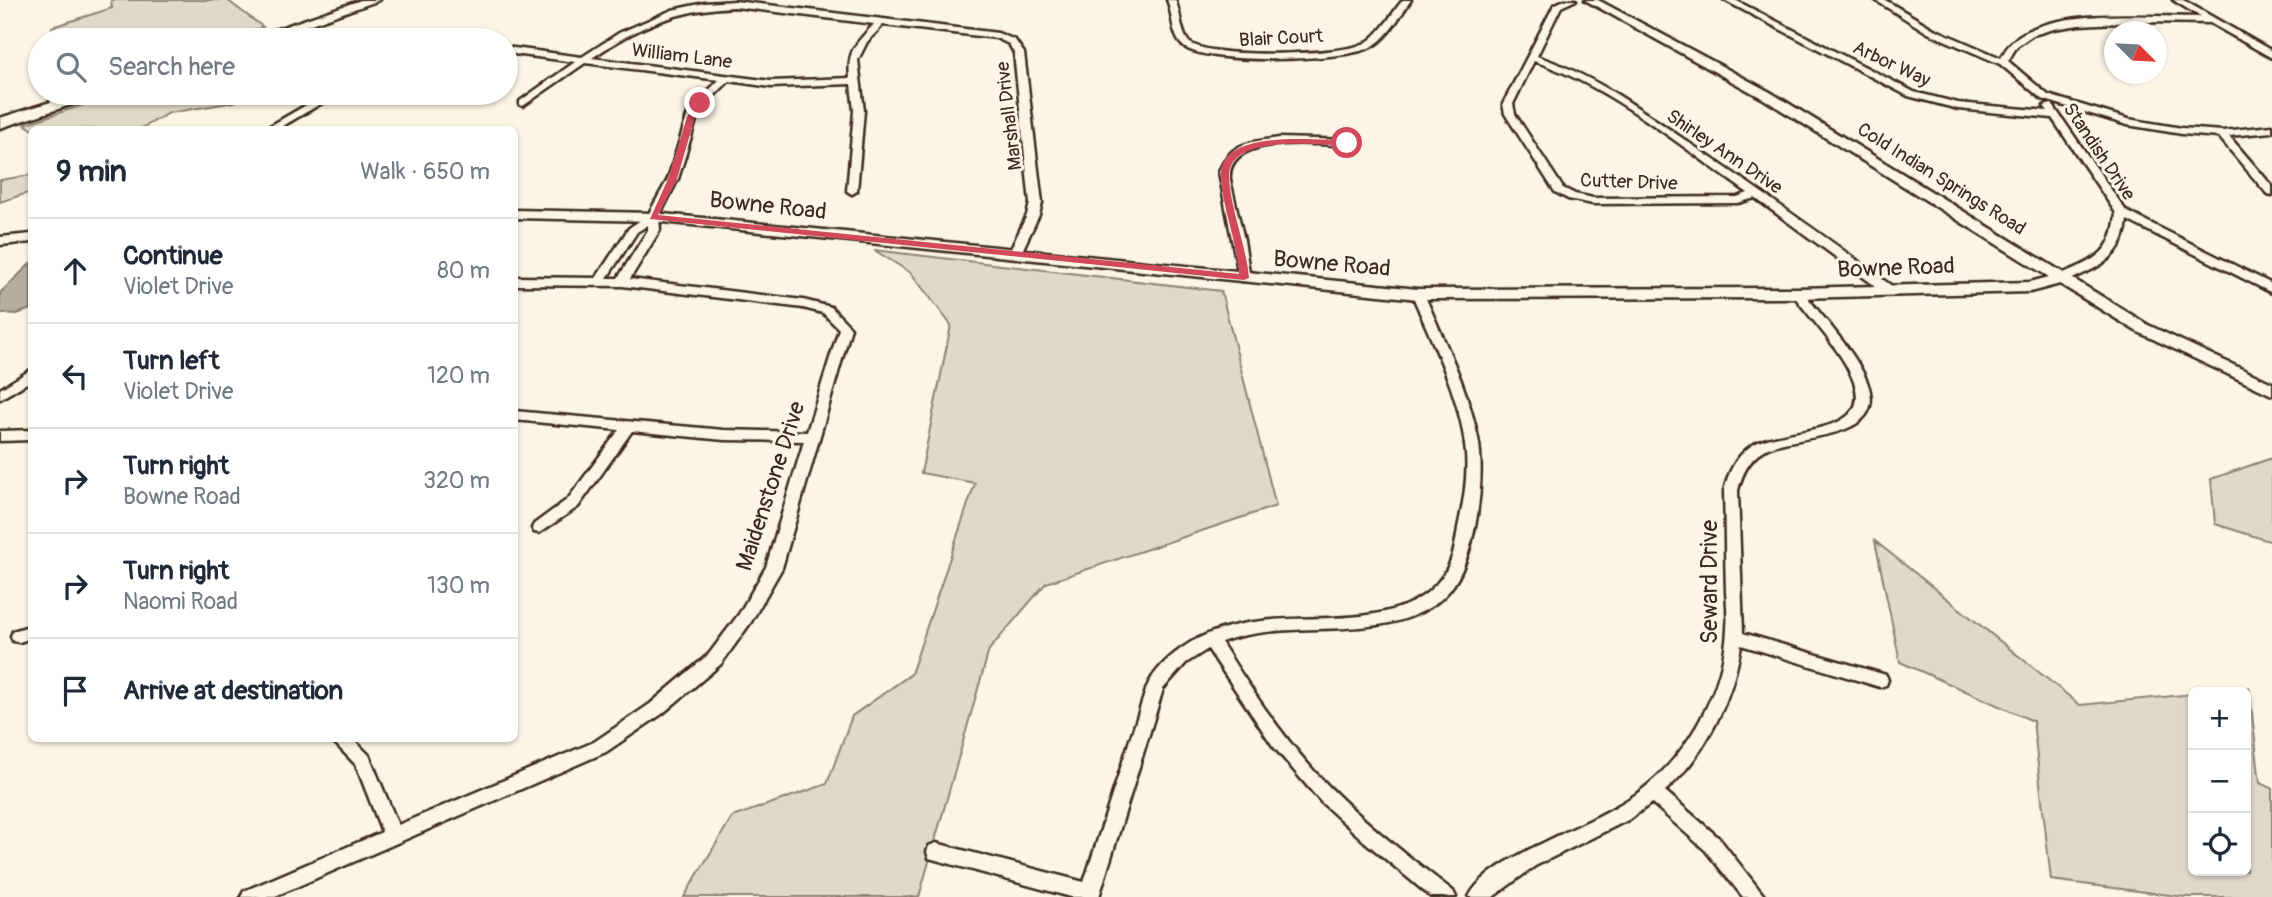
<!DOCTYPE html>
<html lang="en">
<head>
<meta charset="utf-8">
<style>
	body { margin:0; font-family:Pangolin,sans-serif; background:#f2f2f3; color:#1f2937 }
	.controls { position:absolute; right:21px; bottom:21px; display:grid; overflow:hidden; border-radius:10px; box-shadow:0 2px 5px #0004 }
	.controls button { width:63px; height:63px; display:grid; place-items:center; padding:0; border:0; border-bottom:2px solid #e0e1e3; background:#fff; color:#1f2937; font:35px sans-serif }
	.compass { position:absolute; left:2104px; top:21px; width:63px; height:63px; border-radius:50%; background:#fff; box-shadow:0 2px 5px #0004; rotate:114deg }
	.stop { position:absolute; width:21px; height:21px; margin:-16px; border:5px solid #d1495b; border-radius:50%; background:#fff }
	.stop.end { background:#d1495b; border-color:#fff; box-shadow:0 2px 7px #0008 }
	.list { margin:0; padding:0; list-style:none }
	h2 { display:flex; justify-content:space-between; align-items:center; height:91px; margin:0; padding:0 28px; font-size:30px }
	h2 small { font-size:23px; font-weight:400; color:#747a83 }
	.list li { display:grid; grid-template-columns:46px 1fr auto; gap:21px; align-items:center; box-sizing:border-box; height:105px; padding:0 28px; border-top:2px solid #e0e1e3 }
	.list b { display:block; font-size:26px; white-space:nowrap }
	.list p { margin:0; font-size:23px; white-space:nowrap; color:#747a83 }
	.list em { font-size:23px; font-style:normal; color:#747a83 }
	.icon { flex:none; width:38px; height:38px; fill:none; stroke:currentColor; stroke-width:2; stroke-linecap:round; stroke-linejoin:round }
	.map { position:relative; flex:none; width:2272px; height:897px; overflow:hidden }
	.search { position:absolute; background:#fff; box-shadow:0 2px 5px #0004; left:28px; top:28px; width:490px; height:77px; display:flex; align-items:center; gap:18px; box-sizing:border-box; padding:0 24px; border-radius:38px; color:#747a83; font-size:26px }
	.panel { position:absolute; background:#fff; box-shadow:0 2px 5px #0004; left:28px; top:126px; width:490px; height:616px; border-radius:10px }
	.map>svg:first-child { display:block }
</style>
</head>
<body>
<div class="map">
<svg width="2272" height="897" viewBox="0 0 2272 897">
	<rect width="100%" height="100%" fill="#fcf5e5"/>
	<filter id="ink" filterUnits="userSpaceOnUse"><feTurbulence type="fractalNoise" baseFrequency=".0143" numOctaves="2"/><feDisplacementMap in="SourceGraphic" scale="14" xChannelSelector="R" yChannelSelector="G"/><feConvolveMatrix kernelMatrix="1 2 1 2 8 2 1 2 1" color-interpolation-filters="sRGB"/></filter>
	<g filter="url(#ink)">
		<path fill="#e0d8c8" stroke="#8e8173" stroke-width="2" d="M 111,0 L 227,0 L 263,27 L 223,40 L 52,40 L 52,27 L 112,8 Z
			M 120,93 L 256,93 L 234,102 L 169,113 L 140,129 L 33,130 L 25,124 Z
			M 31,175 L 31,192 L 0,202 L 0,180 Z
			M 874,250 L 1221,291 L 1276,506 L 1046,583 L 989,650 L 919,897 L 684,897 L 732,817 L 827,784 L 852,716 L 911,674 L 975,483 L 921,473 L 951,325 L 911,273 Z
			M 2272,458 L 2272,542 L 2215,524 L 2211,479 Z
			M 1875,541 L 2080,705 L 2193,694 L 2193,871 L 2246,871 L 2246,692 L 2206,692 L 2249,688 L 2260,783 L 2272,788 L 2272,897 L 2185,897 L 2051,880 L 2033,721 L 1900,662 Z"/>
		<path fill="#b7ad9e" stroke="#85796b" stroke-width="2" d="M 31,263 L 31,309 L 17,314 L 0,313 L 0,293 Z"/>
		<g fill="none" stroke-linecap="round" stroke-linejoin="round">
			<defs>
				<path id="minor" d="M 1167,0 L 1175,0 C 1181,12 1180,31 1188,41 C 1204,60 1341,55 1363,44 C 1380,36 1391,14 1403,0 L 1411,0 C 1400,16 1387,40 1369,48 C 1342,61 1204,65 1183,46 C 1171,35 1173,13 1167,0 Z
					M 1564,0 L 1576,0 L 1561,7 L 1537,56 C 1600,77 1652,118 1707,155 C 1770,198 1832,241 1893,287 L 1895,290 L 1893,293 L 1885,293 L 1755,198 L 1738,203 L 1593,204 L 1568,199 L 1555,192 L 1505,114 L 1503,104 L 1554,5 ZM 1534,61 C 1613,88 1680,146 1748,193 L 1737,197 L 1593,198 L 1575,194 L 1563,188 L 1515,114 L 1513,104 Z
					M 1724,0 L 1735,0 L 1914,92 L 1958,103 L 2048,111 L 2044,106 L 2052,104 L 2126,211 L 2272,284 L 2272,293 L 2127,220 C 2125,248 2110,262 2085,273 C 2076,277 2068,282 2059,281 L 2059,275 C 2094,260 2113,255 2116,213 L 2052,118 L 1958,109 L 1908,96 Z
					M 1875,0 L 1885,0 L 1934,29 L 2001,58 C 2007,46 2015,37 2027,31 C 2076,9 2148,17 2201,17 L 2173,0 L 2183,0 L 2272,51 L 2272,58 L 2210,23 L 2138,22 L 2079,25 L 2054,29 L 2033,35 L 2017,46 L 2008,61 L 2048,95 L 2128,119 L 2182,128 L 2222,131 L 2272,126 L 2272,132 L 2229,136 L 2272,186 L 2272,196 L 2268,195 L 2219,137 L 2182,134 L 2127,125 L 2042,99 L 2000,64 L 1928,33 Z
					M 735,1 L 998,33 L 1015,40 L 1024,53 L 1042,203 L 1039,215 L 1021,253 L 1015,256 L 1009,253 L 1027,215 L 1030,203 L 1014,53 L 1009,44 L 996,38 L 883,25 L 867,42 L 858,60 L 864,111 L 857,191 L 852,194 L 847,191 L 854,111 L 851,84 L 771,87 L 729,81 L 699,111 L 678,179 L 659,217 L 660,230 L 630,279 L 803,300 L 831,307 L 851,328 L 782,568 L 751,622 L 721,664 L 662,714 L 606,752 L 273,897 L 241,897 L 244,891 L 382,832 L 356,765 L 330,738 L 352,738 L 369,755 L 398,825 L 594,742 L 650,704 L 709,654 L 739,614 L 766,567 L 804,441 L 724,440 L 632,431 L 578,507 L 539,533 L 534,532 L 532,528 L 534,524 L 568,499 L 619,430 L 514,420 L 514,411 L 724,430 L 807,432 L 839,329 L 823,313 L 803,308 L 622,286 L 514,285 L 514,277 L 596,278 L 629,228 L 648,215 L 668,179 L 689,110 L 719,80 L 585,63 L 523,106 L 520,105 L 520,101 L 575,62 L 506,53 L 506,47 L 582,57 L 619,33 L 672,10 L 704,3 ZM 735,7 L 874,24 C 856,44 847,50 850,78 L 771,81 L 592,58 C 638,26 679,9 735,7 ZM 648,225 L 648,230 L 618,278 L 607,278 L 637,232 Z
					M 327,93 L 339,93 L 276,130 L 263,130 Z
					M 1279,138 L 1352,140 L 1357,143 L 1352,146 C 1323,145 1225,131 1230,180 L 1244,240 L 1250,278 L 1248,281 L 1240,281 L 1219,172 C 1230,142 1250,142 1279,138 Z
					M 1798,289 L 1802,290 C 1823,319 1850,345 1865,377 C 1895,441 1801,433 1768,448 C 1750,457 1742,473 1738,491 L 1743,633 L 1886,675 L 1888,680 L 1886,685 L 1880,687 L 1741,645 C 1733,698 1706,755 1665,791 L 1719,838 L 1765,897 L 1743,897 L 1705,850 L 1652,803 L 1628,820 L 1535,866 L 1493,897 L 1469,897 C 1479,874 1523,852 1545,842 C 1575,827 1607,814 1635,795 C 1686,759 1724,692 1727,629 C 1728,616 1727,604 1726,592 C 1725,558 1725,525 1724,491 C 1728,473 1736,456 1751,446 C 1782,425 1874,439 1854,382 C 1843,351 1811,320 1792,293 Z
					M 1418,290 L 1424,294 C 1444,341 1468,388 1478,438 C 1486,478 1476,559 1449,591 C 1435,608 1410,619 1389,623 C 1335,634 1272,623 1221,642 C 1250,688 1279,732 1315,772 C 1356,816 1405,854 1453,891 L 1456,897 L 1431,897 L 1364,841 L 1321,802 L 1273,746 L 1208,649 L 1186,663 L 1163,689 L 1099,897 L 1071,897 L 929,858 L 927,852 L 929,846 L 936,843 L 1084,882 L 1147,687 C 1154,671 1168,658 1182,648 C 1205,632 1233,624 1262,621 C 1315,614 1399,629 1438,582 C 1452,566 1455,548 1458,528 C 1463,504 1468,480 1466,454 C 1462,399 1433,345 1412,294 Z
					M 32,369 L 32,380 L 0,399 L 0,389 Z
					M 32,430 L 32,440 L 0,441 L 0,431 Z
					M 32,625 L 32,638 L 19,642 L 13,641 L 11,636 L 13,631 Z"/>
				<path id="tertiary" d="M 1585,0 L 1598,0 L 1770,92 L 2148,325 L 2272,383 L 2272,395 L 2136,331 L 2060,284 L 2030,292 L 1798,298 L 1418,299 L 653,221 L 514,218 L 514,210 L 653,213 L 1418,289 L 1798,288 L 2030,282 L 2049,277 L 1762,98 Z
					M 32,234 L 32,242 L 0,245 L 0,237 Z"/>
				<path id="primary" d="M 361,0 L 380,0 L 265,40 L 245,40 Z
					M 79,93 L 100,93 L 98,96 L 0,128 L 0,118 Z"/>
			</defs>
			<use href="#minor" stroke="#3b2a1e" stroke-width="5"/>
			<use href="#tertiary" stroke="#3b2a1e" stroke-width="5"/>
			<use href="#primary" stroke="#3b2a1e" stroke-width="5"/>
			<use href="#minor" fill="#fcf5e5" fill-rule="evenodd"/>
			<use href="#tertiary" fill="#fcf5e5" fill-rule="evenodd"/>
			<use href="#primary" fill="#fcf5e5" fill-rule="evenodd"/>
		</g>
	</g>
	<path fill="#d1495b" d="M 697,102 L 704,103 L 695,117 L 677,179 L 658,215 L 1239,274 C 1237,241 1223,210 1221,178 C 1216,128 1317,140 1347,141 L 1351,143 L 1347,146 C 1320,145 1227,133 1229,177 C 1230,208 1246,244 1249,278 L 1244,280 L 650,219 L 668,179 L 687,117 Z"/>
	<g text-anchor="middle" stroke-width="6" stroke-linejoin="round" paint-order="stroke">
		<g font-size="19" fill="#3b2a1e" stroke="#fcf5e5">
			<text transform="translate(1281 37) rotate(-3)" y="7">Blair Court</text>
			<text transform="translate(682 55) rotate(7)" y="7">William Lane</text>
			<text transform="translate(1892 63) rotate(25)" y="7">Arbor Way</text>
			<text transform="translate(1008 116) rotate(-97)" y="7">Marshall Drive</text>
			<text transform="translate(1725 151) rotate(34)" y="7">Shirley Ann Drive</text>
			<text transform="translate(2100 151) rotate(56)" y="7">Standish Drive</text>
			<text transform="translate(1942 178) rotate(32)" y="7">Cold Indian Springs Road</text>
			<text transform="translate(1629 181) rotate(2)" y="7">Cutter Drive</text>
		</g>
		<g font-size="23" fill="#3b2a1e" stroke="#fcf5e5">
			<text transform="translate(768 205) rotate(6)" y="8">Bowne Road</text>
			<text transform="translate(1332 263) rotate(5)" y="8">Bowne Road</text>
			<text transform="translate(1896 267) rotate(-2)" y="8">Bowne Road</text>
			<text transform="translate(770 486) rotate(-72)" y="8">Maidenstone Drive</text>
			<text transform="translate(1709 582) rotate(-90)" y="8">Seward Drive</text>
		</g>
	</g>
</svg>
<div class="controls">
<button>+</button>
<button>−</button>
<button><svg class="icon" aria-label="locate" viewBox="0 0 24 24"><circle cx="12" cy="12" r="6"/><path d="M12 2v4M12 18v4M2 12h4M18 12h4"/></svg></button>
</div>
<svg class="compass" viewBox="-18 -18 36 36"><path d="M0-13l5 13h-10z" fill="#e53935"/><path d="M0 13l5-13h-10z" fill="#747a83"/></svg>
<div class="stop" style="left:1347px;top:143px"></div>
<div class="stop end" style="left:700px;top:103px"></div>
<div class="search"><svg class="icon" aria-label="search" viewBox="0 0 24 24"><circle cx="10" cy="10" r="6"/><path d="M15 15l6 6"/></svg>Search here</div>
<section class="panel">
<h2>9 min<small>Walk · 650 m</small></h2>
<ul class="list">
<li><svg class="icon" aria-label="ahead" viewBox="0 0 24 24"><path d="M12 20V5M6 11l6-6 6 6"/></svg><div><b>Continue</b><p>Violet Drive</p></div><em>80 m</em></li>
<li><svg class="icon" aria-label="left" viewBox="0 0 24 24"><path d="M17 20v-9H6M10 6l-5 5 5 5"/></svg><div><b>Turn left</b><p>Violet Drive</p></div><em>120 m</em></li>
<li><svg class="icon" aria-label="right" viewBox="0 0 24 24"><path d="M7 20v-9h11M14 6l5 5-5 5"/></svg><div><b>Turn right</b><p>Bowne Road</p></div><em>320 m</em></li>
<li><svg class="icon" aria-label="right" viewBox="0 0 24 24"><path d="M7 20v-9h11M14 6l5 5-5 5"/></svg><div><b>Turn right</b><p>Naomi Road</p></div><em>130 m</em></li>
<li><svg class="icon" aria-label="arrive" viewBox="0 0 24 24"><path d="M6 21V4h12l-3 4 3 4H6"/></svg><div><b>Arrive at destination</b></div></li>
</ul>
</section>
</div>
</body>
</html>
